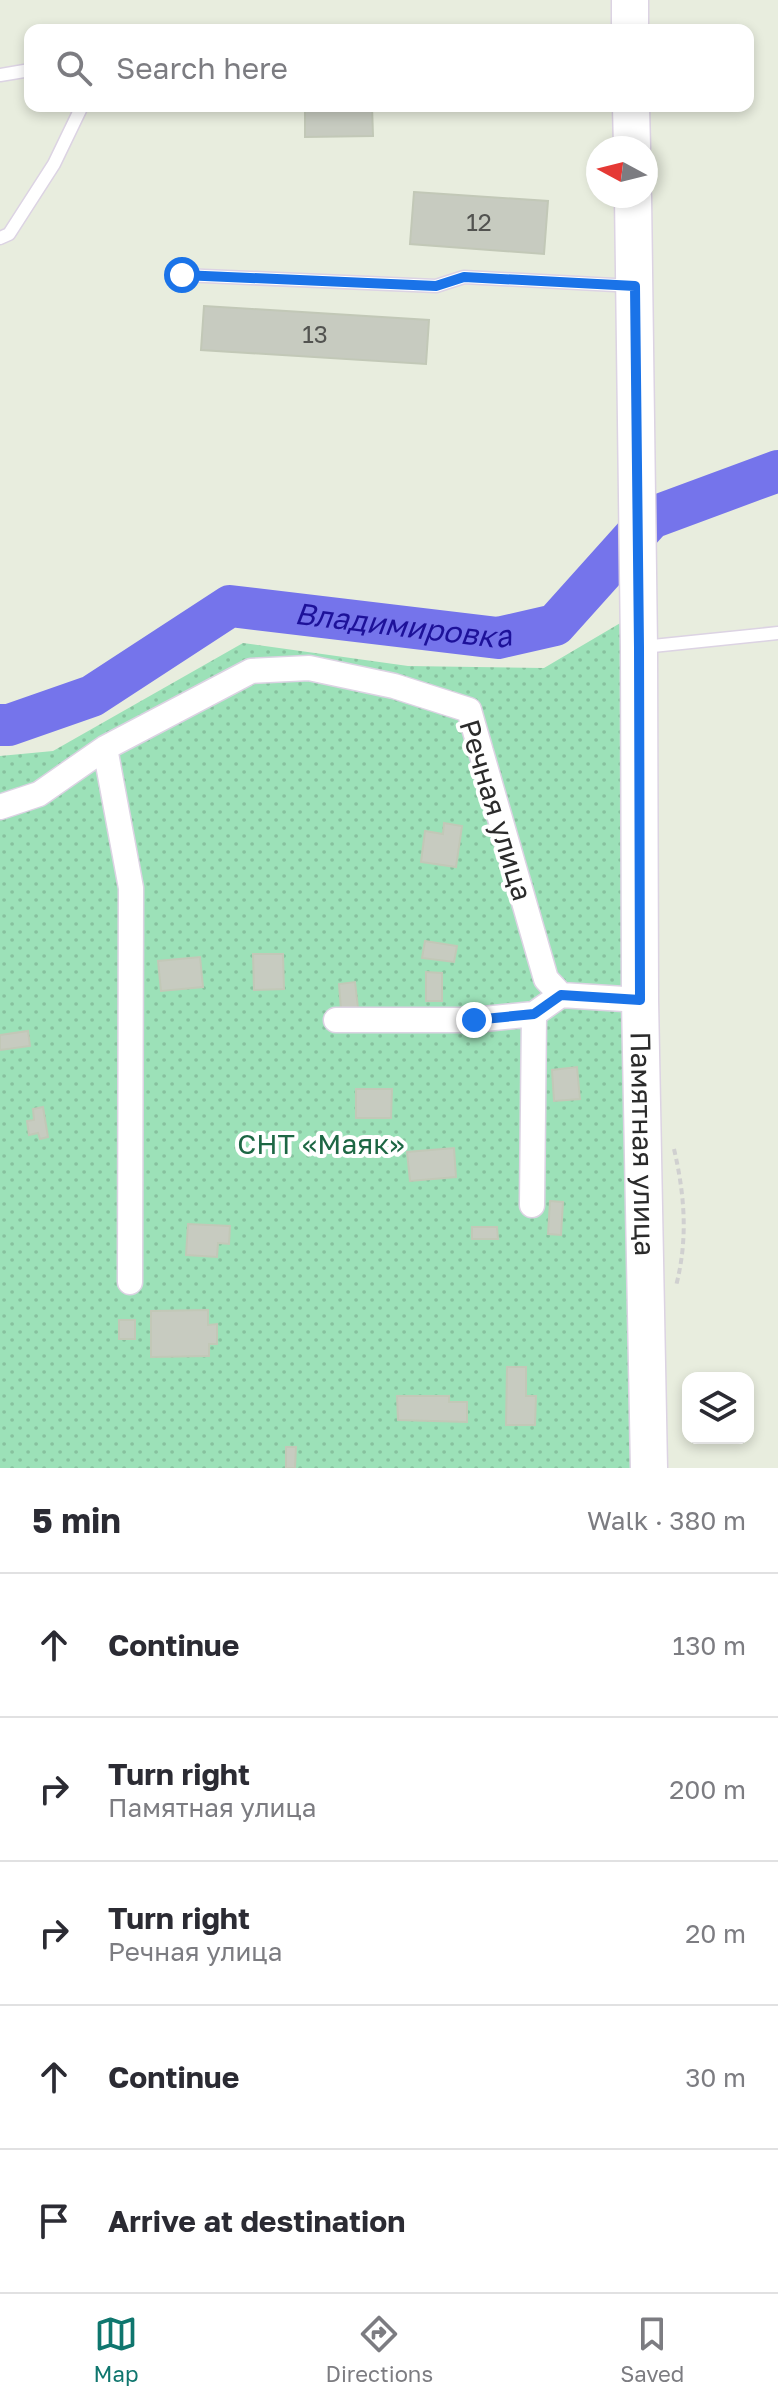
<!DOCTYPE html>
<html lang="en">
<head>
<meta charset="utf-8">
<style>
	body { margin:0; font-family:"Golos Text",sans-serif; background:#f7f7f7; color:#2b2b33 }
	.controls { position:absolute; right:24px; bottom:24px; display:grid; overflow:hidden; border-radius:16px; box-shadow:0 4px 12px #0003 }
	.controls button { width:72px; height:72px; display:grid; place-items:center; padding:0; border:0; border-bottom:2px solid #e1e1e2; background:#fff; color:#2b2b33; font:40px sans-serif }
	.compass { position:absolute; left:586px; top:136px; width:72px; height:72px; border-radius:50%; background:#fff; box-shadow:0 4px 12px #0003; rotate:277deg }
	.stop { position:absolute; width:24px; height:24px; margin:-18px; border:6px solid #1a73e8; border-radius:50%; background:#fff }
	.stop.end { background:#1a73e8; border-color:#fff; box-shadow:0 2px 8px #0008 }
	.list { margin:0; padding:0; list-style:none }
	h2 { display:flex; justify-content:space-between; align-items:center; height:104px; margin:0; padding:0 32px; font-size:34px }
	h2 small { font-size:26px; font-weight:400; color:#7c7c81 }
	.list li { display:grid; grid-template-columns:52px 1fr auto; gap:24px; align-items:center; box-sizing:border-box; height:144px; padding:0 32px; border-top:2px solid #e1e1e2 }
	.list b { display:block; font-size:30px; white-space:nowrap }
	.list p { margin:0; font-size:26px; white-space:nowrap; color:#7c7c81 }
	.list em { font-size:26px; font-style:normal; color:#7c7c81 }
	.icon { flex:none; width:44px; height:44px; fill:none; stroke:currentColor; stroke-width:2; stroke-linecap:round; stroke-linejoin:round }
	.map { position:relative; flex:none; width:778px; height:1468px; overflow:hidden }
	.search { position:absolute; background:#fff; box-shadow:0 4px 12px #0003; left:24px; right:24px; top:24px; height:88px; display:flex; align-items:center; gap:20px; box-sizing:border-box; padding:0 28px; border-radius:16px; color:#7c7c81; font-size:30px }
	.sheet { height:824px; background:#fff }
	nav { display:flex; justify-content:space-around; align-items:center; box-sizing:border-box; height:112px; border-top:2px solid #e1e1e2; background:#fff; font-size:22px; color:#7c7c81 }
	nav a { display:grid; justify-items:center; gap:4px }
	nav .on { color:#0f766e }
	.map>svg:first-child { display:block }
</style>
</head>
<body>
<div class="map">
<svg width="778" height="1468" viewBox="0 0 778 1468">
	<defs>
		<pattern id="grass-dots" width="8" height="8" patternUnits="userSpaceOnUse" patternTransform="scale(2)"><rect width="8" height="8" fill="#9ce1b8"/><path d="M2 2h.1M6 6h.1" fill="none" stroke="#87c19e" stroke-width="1.8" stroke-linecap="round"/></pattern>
	</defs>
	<rect width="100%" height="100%" fill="#e8edde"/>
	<path fill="url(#grass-dots)" d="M 639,612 L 649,1468 L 0,1468 L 0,756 L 53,751 L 243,643 L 408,666 L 544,668 Z"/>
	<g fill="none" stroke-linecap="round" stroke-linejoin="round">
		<path stroke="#7574eb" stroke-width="42" id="s1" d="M 0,725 L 9,725 L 92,696 L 230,606 L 498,638 L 555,625 L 651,518 L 778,471"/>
	</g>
	<path fill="#c7cbc0" stroke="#c2c8b7" stroke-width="2" d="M 305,106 L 372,106 L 373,136 L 305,137 Z
		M 414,192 L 548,201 L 544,254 L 410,244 Z
		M 204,306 L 429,320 L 426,364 L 201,350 Z
		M 444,823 L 462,826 L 456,867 L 421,862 L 425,831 L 443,834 Z
		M 425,941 L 457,946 L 454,962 L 422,958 Z
		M 253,954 L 283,954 L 284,989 L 254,990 Z
		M 200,957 L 203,987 L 161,991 L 158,961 Z
		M 426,972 L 442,973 L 442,1001 L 426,1001 Z
		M 355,982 L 358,1008 L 341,1009 L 339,984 Z
		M 28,1031 L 30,1046 L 0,1050 L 0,1035 Z
		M 577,1067 L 580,1099 L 554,1101 L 552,1070 Z
		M 356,1089 L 392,1089 L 391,1118 L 356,1118 Z
		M 43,1107 L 48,1137 L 40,1139 L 38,1133 L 29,1135 L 27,1121 L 34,1120 L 33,1109 Z
		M 454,1148 L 456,1177 L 410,1181 L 407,1152 Z
		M 550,1201 L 563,1202 L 561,1235 L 548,1234 Z
		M 188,1224 L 230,1226 L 229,1244 L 218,1243 L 217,1257 L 186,1255 Z
		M 472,1227 L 497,1227 L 498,1239 L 472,1239 Z
		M 208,1310 L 208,1325 L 217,1324 L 217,1344 L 209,1344 L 209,1356 L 151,1357 L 151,1311 Z
		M 119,1320 L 135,1320 L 135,1339 L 119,1339 Z
		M 507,1367 L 526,1367 L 526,1396 L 536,1396 L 535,1425 L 506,1425 Z
		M 397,1396 L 449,1396 L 449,1402 L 467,1402 L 467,1422 L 398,1420 Z
		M 286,1447 L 296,1447 L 295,1468 L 286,1468 Z"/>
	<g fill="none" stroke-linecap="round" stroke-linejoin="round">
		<defs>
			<path id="lane" d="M 0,75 L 30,70
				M 0,238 L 9,234 L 54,164 L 82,106
				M 182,275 L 436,286 L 464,277 L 633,286
				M 643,647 L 778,633"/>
			<path id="street" d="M 105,748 L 131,888 L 130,1282
				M 0,807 L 39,794 L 105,748 L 251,671 L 309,668 L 394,686 L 469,710 L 546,979 L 561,995 L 640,1000
				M 336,1020 L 474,1020 L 534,1014 L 561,995
				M 532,1205 L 534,1014"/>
			<g id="secondary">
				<path d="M 630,0 L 630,30"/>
				<path d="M 631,106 L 632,148"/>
				<path id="s2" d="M 633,196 L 639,647 L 640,1000 L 649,1468"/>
			</g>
		</defs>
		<use href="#lane" stroke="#dcd3e3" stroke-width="15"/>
		<use href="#street" stroke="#dcd3e3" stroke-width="27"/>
		<use href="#secondary" stroke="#dcd3e3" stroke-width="39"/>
		<path stroke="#d0d0d0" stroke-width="4" stroke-dasharray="6 4" stroke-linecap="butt" d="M 674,1149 C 685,1196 688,1240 676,1286"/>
		<use href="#lane" stroke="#fff" stroke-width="12"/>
		<use href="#street" stroke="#fff" stroke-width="24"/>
		<use href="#secondary" stroke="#fff" stroke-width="36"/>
	</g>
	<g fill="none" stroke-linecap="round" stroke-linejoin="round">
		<path stroke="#1a73e8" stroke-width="10" d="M 182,275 L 436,286 L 464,277 L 635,286 L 639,647 L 640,1000 L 561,995 L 534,1014 L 474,1020"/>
	</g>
	<g text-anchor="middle" stroke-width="8" stroke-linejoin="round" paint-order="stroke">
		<g font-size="24" fill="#525350">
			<text x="479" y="231">12</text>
			<text x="315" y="343">13</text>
		</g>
		<g font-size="28" fill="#2b2b2b" stroke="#fff">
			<text transform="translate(496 810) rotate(73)" y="10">Речная улица</text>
			<text dy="10" stroke="none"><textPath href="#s2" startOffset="948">Памятная улица</textPath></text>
		</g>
		<g font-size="28" fill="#1d6744" stroke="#fff">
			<text x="321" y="1154">СНТ «Маяк»</text>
		</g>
		<g font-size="30" font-style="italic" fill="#1d1199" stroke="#fff">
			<text dy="10" stroke="none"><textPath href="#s1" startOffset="436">Владимировка</textPath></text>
		</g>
	</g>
</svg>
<div class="controls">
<button><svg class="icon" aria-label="layers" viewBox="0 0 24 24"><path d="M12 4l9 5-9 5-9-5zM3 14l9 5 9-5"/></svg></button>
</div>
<svg class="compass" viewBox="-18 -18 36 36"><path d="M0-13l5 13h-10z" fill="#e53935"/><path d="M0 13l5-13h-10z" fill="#7c7c81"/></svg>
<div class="stop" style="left:182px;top:275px"></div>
<div class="stop end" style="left:474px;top:1020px"></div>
<div class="search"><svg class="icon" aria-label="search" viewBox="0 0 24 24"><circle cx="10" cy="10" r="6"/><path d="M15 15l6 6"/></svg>Search here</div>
</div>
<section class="sheet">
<h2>5 min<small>Walk · 380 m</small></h2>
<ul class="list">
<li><svg class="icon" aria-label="ahead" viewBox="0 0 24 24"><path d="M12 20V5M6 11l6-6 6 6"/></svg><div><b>Continue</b></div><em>130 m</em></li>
<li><svg class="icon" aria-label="right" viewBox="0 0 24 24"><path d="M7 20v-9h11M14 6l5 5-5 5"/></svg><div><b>Turn right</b><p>Памятная улица</p></div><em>200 m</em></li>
<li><svg class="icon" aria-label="right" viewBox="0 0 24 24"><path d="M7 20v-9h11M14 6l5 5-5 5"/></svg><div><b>Turn right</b><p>Речная улица</p></div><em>20 m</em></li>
<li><svg class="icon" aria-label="ahead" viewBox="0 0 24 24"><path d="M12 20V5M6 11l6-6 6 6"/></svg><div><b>Continue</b></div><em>30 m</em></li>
<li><svg class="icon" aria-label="arrive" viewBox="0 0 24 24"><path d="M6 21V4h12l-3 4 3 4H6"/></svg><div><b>Arrive at destination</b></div></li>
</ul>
</section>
<nav>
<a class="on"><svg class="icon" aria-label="map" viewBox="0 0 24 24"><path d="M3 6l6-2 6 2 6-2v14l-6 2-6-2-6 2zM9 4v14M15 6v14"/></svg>Map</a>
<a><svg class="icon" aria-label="directions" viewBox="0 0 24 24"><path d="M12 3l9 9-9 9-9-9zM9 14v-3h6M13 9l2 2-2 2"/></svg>Directions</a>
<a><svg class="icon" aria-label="saved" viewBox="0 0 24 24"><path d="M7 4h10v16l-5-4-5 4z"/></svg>Saved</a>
</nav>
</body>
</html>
